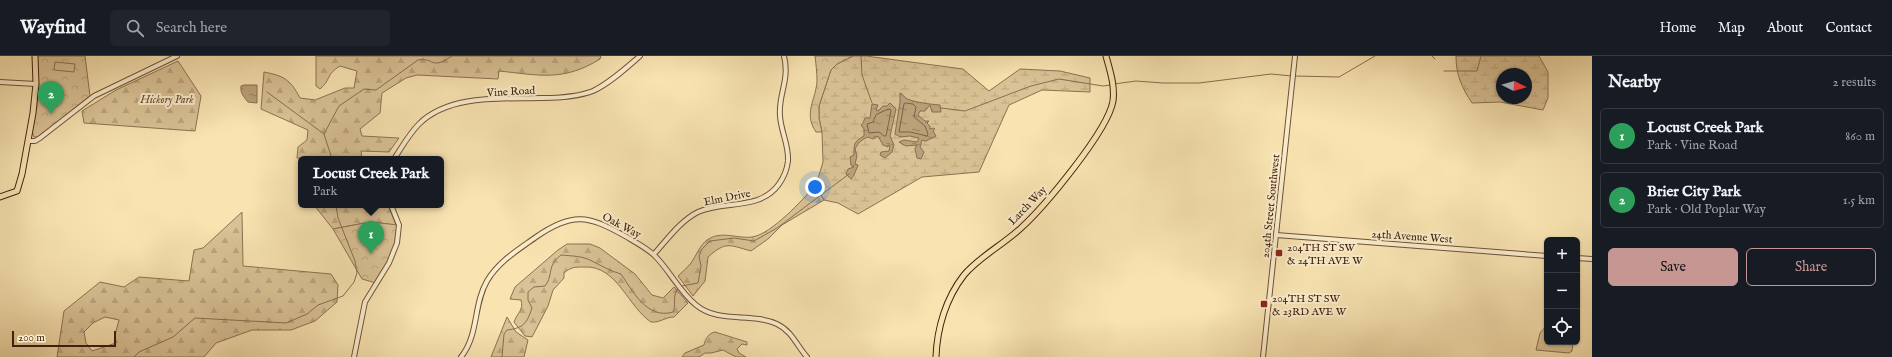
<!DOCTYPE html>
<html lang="en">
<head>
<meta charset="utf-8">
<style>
	body { margin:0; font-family:"IM FELL English",serif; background:#20242c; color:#f1f3f6 }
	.controls { position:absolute; right:12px; bottom:12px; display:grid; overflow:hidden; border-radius:6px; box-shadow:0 1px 3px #0004 }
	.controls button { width:36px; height:36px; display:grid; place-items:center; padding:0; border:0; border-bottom:1px solid #363941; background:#171b24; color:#f1f3f6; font:20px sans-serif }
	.compass { position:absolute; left:1496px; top:12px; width:36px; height:36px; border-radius:50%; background:#171b24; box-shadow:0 1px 3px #0004; rotate:95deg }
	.scale { position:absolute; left:12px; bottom:10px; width:104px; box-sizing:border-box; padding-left:4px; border:2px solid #41200e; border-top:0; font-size:11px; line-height:14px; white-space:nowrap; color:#41200e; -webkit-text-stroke:3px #faedcc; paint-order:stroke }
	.you { position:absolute; left:815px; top:131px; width:14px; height:14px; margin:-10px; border:3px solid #fff; border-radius:50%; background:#1a73e8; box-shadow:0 0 0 6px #1a73e833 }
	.badge { display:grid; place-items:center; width:26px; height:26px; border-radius:50%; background:#c59692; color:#fff; font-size:13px; font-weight:700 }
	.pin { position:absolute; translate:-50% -33px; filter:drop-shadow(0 1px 2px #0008) }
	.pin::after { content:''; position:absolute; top:21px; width:14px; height:12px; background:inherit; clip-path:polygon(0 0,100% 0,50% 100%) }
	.popup { position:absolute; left:298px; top:100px; width:146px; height:52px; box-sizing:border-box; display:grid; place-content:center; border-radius:6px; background:#171b24; filter:drop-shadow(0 1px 3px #0005); font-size:13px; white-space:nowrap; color:#9ea1a6 }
	.popup b { font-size:15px; color:#f1f3f6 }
	.popup::after { content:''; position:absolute; left:50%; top:100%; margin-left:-8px; border:8px solid transparent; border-top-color:#171b24 }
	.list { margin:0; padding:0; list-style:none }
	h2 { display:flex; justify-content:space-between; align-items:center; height:52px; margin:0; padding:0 16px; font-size:17px }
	h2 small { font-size:13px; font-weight:400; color:#9ea1a6 }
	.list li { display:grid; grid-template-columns:26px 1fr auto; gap:12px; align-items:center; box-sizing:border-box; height:56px; margin:0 8px 8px; padding:0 8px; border:1px solid #363941; border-radius:6px }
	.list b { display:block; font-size:15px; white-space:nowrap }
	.list p { margin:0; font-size:13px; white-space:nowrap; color:#9ea1a6 }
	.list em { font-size:13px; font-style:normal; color:#9ea1a6 }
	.actions { display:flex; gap:8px; padding:12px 16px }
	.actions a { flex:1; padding:9px 0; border:1px solid #c59692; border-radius:6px; text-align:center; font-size:14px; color:#c59692 }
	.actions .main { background:#c59692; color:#111 }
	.icon { flex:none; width:22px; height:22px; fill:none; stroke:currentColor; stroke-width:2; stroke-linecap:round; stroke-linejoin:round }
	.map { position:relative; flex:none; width:1592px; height:301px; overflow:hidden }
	header { display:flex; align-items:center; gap:24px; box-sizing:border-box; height:56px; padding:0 20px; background:#171b24; border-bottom:1px solid #363941 }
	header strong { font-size:19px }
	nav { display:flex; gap:22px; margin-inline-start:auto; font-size:14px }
	.search { width:280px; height:36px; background:#20242c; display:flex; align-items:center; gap:10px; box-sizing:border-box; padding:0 14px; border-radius:6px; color:#9ea1a6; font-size:15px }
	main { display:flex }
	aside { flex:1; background:#171b24 }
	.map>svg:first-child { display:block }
</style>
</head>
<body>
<header>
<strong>Wayfind</strong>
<div class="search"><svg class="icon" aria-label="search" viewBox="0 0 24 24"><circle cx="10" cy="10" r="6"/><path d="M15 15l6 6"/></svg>Search here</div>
<nav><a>Home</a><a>Map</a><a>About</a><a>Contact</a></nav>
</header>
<main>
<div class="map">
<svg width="1592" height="301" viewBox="0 0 1592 301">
	<defs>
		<pattern id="forest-firs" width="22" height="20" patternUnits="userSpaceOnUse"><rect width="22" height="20" fill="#d9c295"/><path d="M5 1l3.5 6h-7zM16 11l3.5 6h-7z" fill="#bba67f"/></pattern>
		<pattern id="wetland-marsh" width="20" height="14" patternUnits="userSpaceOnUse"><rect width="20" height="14" fill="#d9c295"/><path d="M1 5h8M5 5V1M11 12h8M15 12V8" fill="none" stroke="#bba67f"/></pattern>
		<pattern id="park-crowns" width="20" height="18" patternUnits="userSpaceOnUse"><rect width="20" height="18" fill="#d9c295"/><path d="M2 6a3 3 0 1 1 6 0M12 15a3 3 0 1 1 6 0" fill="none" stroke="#bba67f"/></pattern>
		<pattern id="water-ripples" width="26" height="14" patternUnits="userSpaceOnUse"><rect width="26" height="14" fill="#baa17a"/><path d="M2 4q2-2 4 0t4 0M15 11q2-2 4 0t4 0" fill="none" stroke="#998362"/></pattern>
	</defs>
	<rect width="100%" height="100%" fill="#f8e3b1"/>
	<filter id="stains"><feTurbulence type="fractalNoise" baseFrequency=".005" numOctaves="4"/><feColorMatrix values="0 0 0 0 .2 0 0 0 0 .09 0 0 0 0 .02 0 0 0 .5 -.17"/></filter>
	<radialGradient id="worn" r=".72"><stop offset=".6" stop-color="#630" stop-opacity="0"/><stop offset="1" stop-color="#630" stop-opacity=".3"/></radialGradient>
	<path fill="url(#forest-firs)" stroke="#8d7152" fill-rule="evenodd" d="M 316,0 L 601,0 L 600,3 C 563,26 539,19 499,15 L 498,23 L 417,19 L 406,22 L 382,37 L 380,57 L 360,73 L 362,80 L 399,82 L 389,96 L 361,95 L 362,103 L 304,103 L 297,102 L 298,91 L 307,84 L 308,74 L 261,53 L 264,16 C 284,20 290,23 300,42 L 315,44 L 345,32 L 354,32 L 357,15 L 340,10 C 326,18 331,24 320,33 L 316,30 Z
		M 178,5 L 201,40 L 195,75 L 84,67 L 82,55 L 116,34 Z
		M 816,129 L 824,144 L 782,169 L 768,183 L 751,195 C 729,189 726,185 708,201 L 705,225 L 693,240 L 678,220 C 682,216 687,212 691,207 C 696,200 700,189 707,184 C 721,174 738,183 752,181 C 772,178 802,144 816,129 Z
		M 314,149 L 388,149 L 396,169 L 370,166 L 333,173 Z
		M 242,156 L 243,210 L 331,218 L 338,229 L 337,246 L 315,265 L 291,274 L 252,274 L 216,287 L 204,301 L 57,301 L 64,255 L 100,226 L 124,231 L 139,221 L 189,225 L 194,194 L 203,192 ZM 105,261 L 119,264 L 115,279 L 116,287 L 92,295 L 86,287 L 84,276 L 93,267 Z
		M 567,188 L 590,188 L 600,192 L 635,218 L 652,239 L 663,242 L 674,231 L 688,247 L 674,261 C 665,261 660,267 651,266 C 628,251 617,209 584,211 C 575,211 571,211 564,217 L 564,222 L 553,234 L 548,250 L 532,281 L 525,280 L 514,266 C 517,257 524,254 521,244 L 510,243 L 515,231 L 558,194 Z
		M 507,261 L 516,276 L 528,284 L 524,301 L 491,301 Z
		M 715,276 L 747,286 L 747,289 L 742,288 L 737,293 L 739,297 L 746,301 L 736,301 L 723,294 L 711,297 L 705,297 L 699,301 L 682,301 L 685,297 L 704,289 C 705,283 709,277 715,276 Z"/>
	<path fill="url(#wetland-marsh)" stroke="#8d7152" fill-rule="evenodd" d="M 853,0 L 866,0 L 963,13 L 989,35 L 1020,13 L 1060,15 L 1090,22 L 1090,36 L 1042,34 L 1009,49 L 979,116 L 922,121 L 858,158 L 838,147 L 824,144 L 816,129 L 823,106 L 822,76 L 819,62 L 819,50 L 831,14 L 837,8 Z
		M 1456,0 L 1539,0 L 1548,16 L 1548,42 L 1543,54 L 1500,46 L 1472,47 C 1462,32 1456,19 1456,0 ZM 1502,18 L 1526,18 L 1526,42 L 1502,42 Z"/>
	<path fill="url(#park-crowns)" stroke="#8d7152" d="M 37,0 L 85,0 L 90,40 L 38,81 L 34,81 L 32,76 L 37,37 Z
		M 815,0 L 853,0 L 837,8 L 831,14 L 819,50 L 819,62 L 822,76 L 816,76 C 803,57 816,44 817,25 C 817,17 816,8 815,0 Z
		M 370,166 L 399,169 L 395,195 L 376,227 L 362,223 L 333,173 Z"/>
	<path fill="#d9c295" stroke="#8d7152" d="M 55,6 L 75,8 L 74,16 L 54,14 Z
		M 1547,269 L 1547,286 L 1573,286 L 1572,295 L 1569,297 L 1536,294 L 1540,277 Z"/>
	<path fill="url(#water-ripples)" stroke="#8a6d4f" d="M 244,29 L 257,29 L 257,47 L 248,46 C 244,41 240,37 241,30 Z
		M 900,37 C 903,38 904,41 907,43 C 918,47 929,48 940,49 L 941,56 L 932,56 L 930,49 L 925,55 L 920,55 L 918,59 L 925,65 L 929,65 L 927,67 L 930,70 L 930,73 L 933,72 L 935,73 L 933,75 L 936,80 L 926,85 L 922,84 L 920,91 L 924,96 L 921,103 L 917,102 L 915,92 L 917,89 L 906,90 L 899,86 L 904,84 L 917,86 L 919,82 L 910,80 L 900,81 L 895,78 L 900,46 Z
		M 890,47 L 896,53 L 890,80 L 894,89 L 892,96 L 885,102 L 880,99 L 881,96 L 889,95 L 890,90 L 888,89 L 888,91 L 883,89 L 878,80 L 873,83 L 868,81 C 862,83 858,87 855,93 L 857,100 L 855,108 L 858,109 L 854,119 L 851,123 L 846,118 L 848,113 L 854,111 L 851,109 L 850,101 L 854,99 C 854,89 853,86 864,80 L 864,73 L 861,69 L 863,67 L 865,62 L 870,62 L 872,48 L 878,49 L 876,54 L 878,55 L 883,50 L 887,50 Z"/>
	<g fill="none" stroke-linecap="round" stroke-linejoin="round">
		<path stroke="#7e6044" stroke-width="1" d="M 906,47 L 913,48 L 916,51 L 914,61 L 925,70 L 928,78 L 927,80 L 910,76 L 899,76 L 904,48 Z
			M 886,54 L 890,53 L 891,55 L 886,80 L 884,80 L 879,76 L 869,77 L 867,68 L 873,66 L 876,59 Z"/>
		<path stroke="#8a6d4f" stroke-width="1" d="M 861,0 L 862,19 L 872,47
			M 1432,0 L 1435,3
			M 1444,15 L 1477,15 L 1481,0
			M 1295,20 L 1339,21 L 1375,0
			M 1114,28 L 1136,25 L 1163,27 L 1199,27 L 1271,18 L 1292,20
			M 267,36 L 324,78 L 332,103
			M 941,52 L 965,55 L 1031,30 L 1059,23 L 1103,30 L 1111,29
			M 324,78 L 339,50 L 364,33 L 376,34 L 418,4 C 435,1 430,15 452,0
			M 682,230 L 698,227 L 701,210 L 699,200 L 702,193 L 710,185 L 734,182 L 754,185 L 777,172 L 849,118
			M 134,301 L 139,296 L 173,281 L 195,262 L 286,267 L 307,258 L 318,249 L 343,240 L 354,226 L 357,217 L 355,205 L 338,162 L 336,149
			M 502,301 L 504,278 L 507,274 C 524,272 527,267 532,252 L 528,244 L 528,236 L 534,231 L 545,230 C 554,218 546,211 561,199 C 572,200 583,200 592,205 C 602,210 610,215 621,218 C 632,234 647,264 673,256 C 677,248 671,239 679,232"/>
		<defs>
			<path id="minor" d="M 0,26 L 36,28
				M 29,85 L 35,85 L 40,82 L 94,40 L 177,0
				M 394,103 C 402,91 409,78 419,68 C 449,38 503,43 542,42 C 559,42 577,41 593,35 C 610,27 626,12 640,0
				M 1276,179 L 1547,200
				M 654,198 C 667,184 680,165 698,156 C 724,144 760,155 779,128 C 784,121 787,113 788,105 C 789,89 781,76 780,60 C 778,38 790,25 784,0
				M 1577,202 L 1592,203
				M 354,301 L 365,246 L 389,207 L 397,187 L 399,169 L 391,149
				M 461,301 C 479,279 473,249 487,225 C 499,205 518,194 536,181 C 572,156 588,159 625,180 C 635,186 647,192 655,200 C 670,215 679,235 696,249 C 719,268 751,256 777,268 C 792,275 797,290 807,301
				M 1263,301 L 1295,0"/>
			<path id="major" d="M 0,141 L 17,135 L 22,118 L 33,57 L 36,28 L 35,0
				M 936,301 C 937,272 946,242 964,219 C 980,200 1003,189 1021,172 C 1044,151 1108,75 1113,45 C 1115,29 1110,15 1106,0"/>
		</defs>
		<use href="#minor" stroke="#6f5137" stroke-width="6"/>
		<use href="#major" stroke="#41200e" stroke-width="7"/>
		<use href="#minor" stroke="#faedcc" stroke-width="4"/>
		<use href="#major" stroke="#f8e3b1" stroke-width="5"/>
	</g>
	<g fill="#8f2418" stroke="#faedcc" stroke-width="1.5">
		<rect x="1275" y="193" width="8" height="8" rx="2"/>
		<rect x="1260" y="244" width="8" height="8" rx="2"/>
	</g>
	<g text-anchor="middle" stroke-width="4" stroke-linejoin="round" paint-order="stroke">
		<g font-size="11" fill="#41200e" stroke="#faedcc">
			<text transform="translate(511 35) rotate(-3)" y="4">Vine Road</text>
			<text transform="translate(727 141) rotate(-11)" y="4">Elm Drive</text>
			<text transform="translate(1027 149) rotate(-46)" y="4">Larch Way</text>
			<text transform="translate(1270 150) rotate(-84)" y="4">204th Street Southwest</text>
			<text transform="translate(622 169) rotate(28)" y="4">Oak Way</text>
			<text transform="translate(1412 180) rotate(4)" y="4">24th Avenue West</text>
		</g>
		<g font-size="11" font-style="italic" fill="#674830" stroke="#faedcc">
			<text x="167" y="47">Hickory Park</text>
		</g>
		<g font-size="11" fill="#41200e" stroke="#faedcc" text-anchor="start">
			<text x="1287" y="195">204TH ST SW<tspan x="1287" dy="13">&amp; 24TH AVE W</tspan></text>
			<text x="1272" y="246">204TH ST SW<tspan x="1272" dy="13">&amp; 23RD AVE W</tspan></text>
		</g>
	</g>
	<rect width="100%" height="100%" filter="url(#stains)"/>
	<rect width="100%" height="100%" fill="url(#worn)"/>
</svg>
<div class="controls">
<button>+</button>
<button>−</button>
<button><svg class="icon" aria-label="locate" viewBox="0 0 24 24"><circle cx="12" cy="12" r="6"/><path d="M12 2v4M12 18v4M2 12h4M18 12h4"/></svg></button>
</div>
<svg class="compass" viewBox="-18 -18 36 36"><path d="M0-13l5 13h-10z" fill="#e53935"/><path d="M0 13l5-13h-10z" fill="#9ea1a6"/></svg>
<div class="scale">200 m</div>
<div class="you"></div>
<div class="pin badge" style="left:371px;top:198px;background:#2e9e5b">1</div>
<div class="popup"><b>Locust Creek Park</b>Park</div>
<div class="pin badge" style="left:51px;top:58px;background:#2e9e5b">2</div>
</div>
<aside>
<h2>Nearby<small>2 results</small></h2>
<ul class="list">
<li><span class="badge" style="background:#2e9e5b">1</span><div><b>Locust Creek Park</b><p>Park · Vine Road</p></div><em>860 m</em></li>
<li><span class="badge" style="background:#2e9e5b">2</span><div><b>Brier City Park</b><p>Park · Old Poplar Way</p></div><em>1.5 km</em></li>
</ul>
<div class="actions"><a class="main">Save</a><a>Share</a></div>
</aside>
</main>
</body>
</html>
